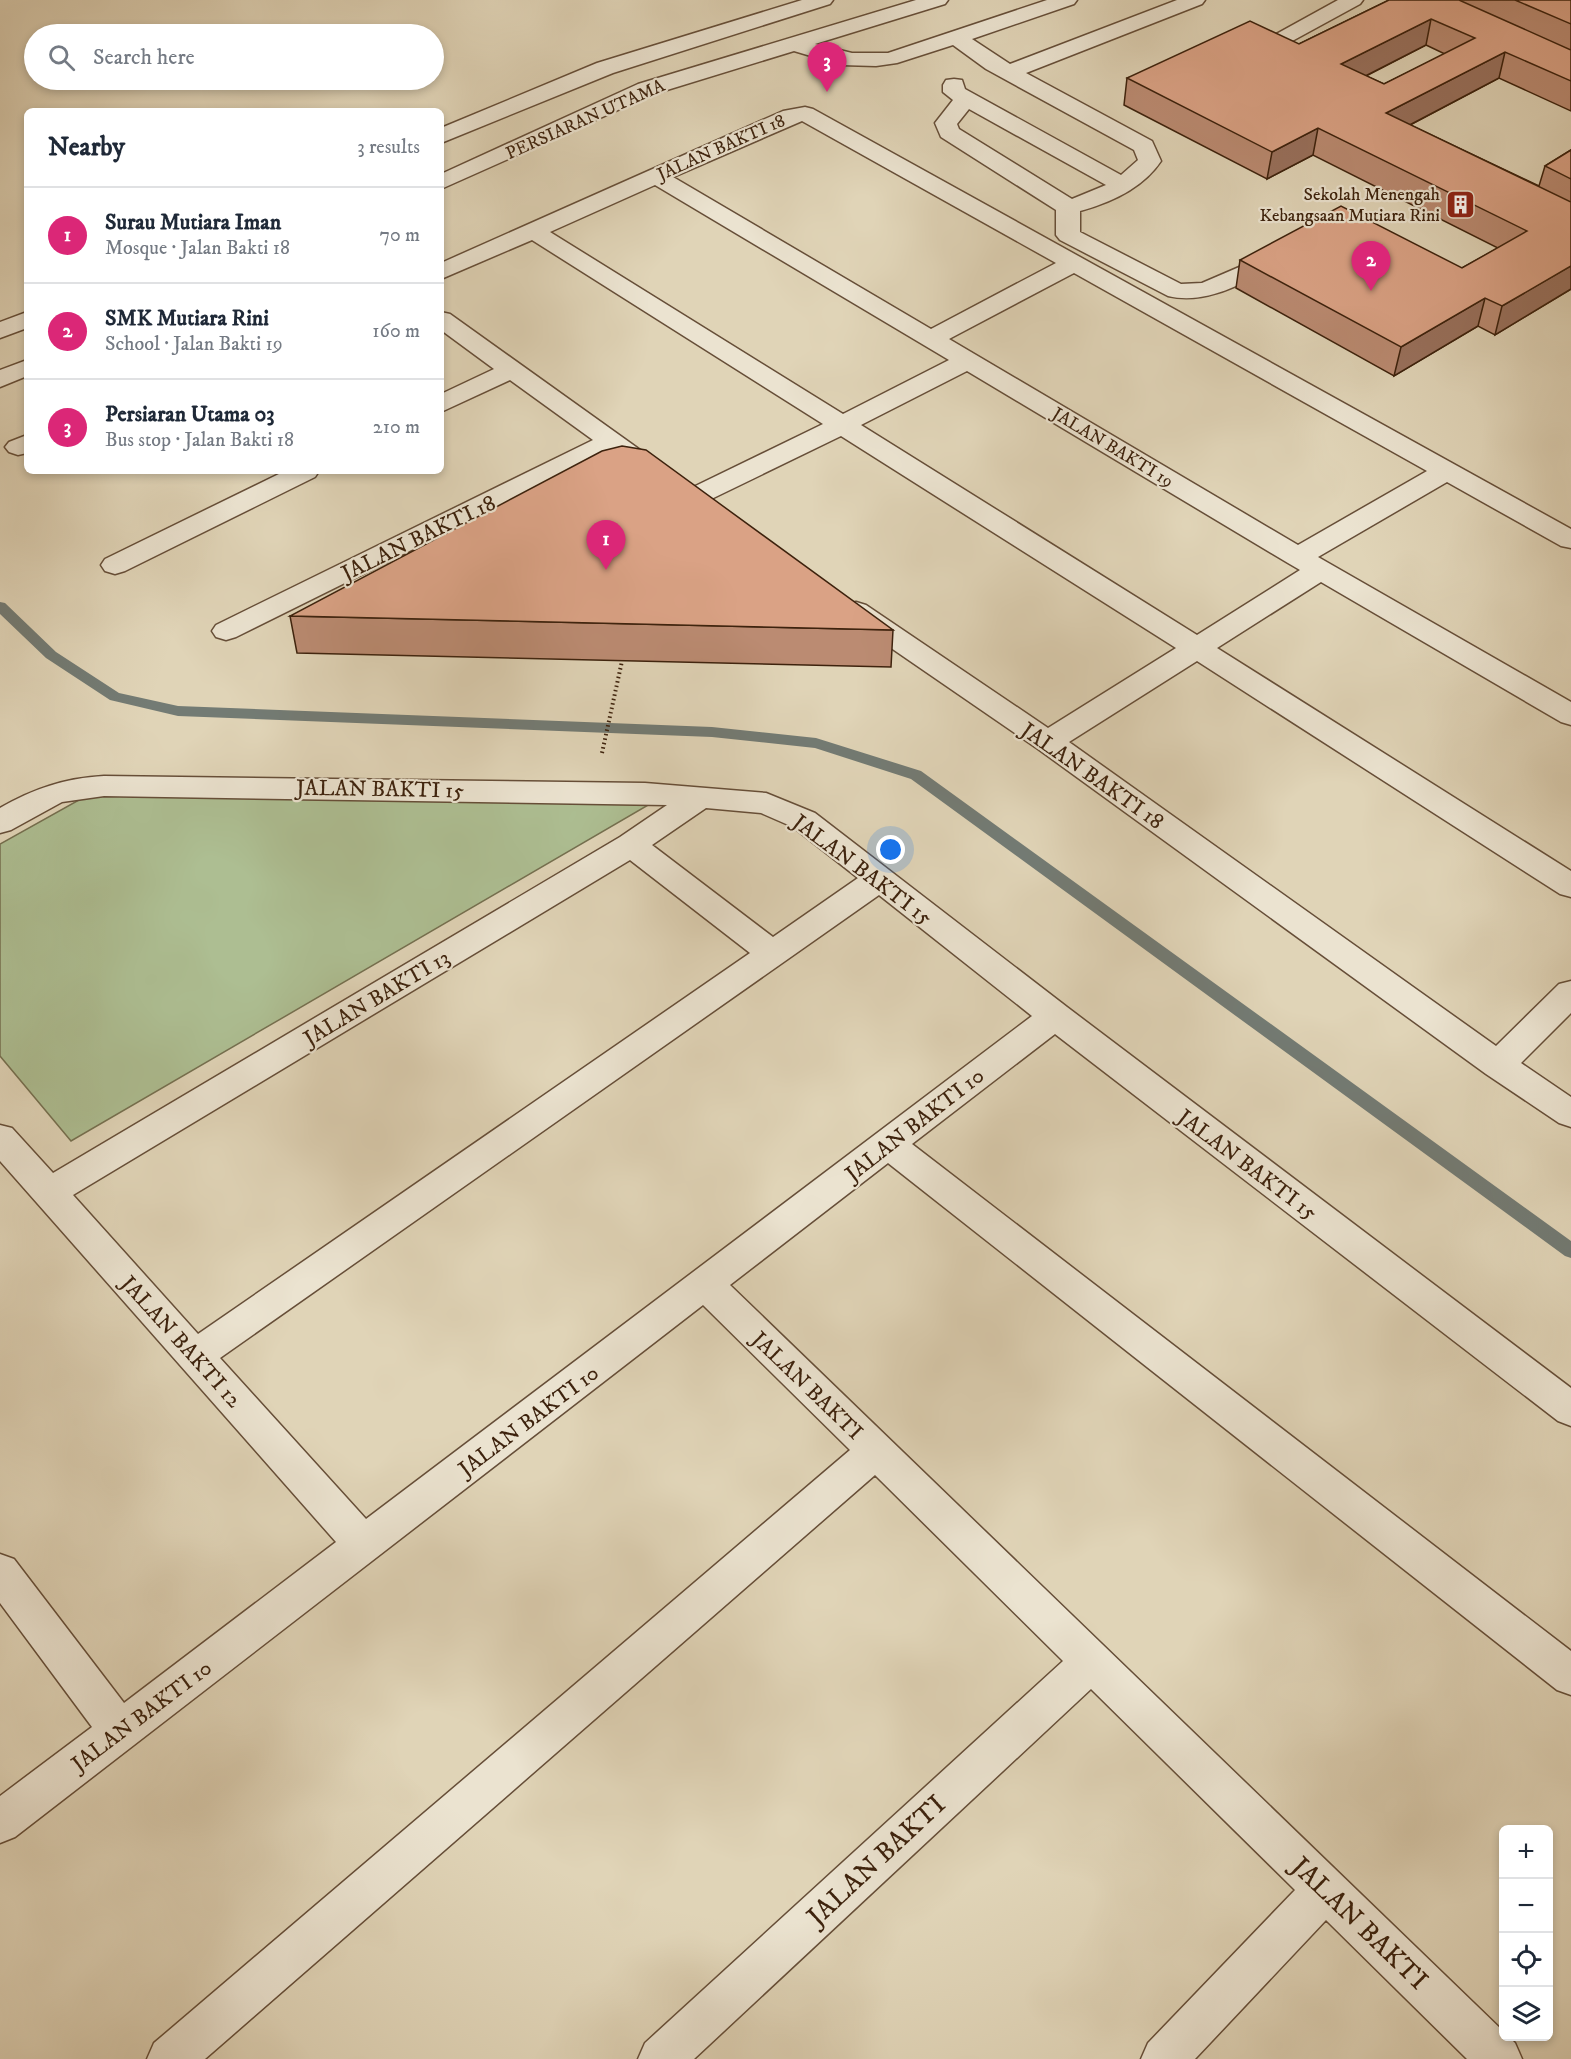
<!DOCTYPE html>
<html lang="en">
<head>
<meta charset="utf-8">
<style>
	body { margin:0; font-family:"IM FELL DW Pica",serif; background:#f6f6f7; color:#1f2937 }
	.controls { position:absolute; right:18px; bottom:18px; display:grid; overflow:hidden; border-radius:9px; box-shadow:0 3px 9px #0003 }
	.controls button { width:54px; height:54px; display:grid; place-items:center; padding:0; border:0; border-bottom:2px solid #e0e1e3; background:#fff; color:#1f2937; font:30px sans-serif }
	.you { position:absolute; left:891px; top:850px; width:21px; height:21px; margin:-15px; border:4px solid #fff; border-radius:50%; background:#1a73e8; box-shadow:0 0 0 9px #1a73e833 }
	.badge { display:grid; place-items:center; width:39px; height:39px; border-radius:50%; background:#db2777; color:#fff; font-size:20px; font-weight:700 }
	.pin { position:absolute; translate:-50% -50px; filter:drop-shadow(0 2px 3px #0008) }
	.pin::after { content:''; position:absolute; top:32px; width:21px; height:18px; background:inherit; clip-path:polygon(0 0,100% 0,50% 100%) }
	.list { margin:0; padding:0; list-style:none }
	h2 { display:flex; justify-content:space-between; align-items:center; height:78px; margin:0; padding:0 24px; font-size:26px }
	h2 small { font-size:20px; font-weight:400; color:#747a83 }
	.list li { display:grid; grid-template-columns:39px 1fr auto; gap:18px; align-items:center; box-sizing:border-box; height:96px; padding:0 24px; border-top:2px solid #e0e1e3 }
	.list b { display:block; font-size:22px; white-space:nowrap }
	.list p { margin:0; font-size:20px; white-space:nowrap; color:#747a83 }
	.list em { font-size:20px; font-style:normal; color:#747a83 }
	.icon { flex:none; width:33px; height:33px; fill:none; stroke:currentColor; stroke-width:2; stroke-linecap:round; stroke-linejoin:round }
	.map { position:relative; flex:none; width:1571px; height:2059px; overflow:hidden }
	.search { position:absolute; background:#fff; box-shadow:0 3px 9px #0003; left:24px; top:24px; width:420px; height:66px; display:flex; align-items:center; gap:15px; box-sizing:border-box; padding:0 21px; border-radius:33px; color:#747a83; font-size:22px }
	.panel { position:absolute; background:#fff; box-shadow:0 3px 9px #0003; left:24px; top:108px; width:420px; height:366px; border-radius:9px }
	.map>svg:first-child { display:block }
</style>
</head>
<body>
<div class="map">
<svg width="1571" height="2059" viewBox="0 0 1571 2059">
	<rect width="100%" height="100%" fill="#e0d4b7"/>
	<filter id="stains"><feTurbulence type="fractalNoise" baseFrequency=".00333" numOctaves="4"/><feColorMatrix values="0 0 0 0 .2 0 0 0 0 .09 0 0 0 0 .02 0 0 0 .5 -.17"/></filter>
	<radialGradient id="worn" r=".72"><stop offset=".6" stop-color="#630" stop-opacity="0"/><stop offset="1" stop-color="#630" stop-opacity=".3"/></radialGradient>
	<path fill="#adbe92" stroke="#757050" stroke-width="1.5" d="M 86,796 L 662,797 L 71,1141 L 0,1056 L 0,844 Z"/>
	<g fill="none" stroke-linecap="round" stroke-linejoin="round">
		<path fill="#737b74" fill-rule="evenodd" d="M 0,602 L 5,603 L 56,652 L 119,693 L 178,706 L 712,727 L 816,738 L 921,771 L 1571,1241 L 1571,1258 L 1565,1256 L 911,779 L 815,748 L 712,737 L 178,716 L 110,700 L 46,658 L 0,614 Z"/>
		<defs>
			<path id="minor" d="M 802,0 L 833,0 L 830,4 L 613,73 L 441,143 L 441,128 L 597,63 Z
				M 916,0 L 948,0 L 945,4 L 815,44 L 852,53 L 888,53 L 1047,0 L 1077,0 L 1074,4 L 972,39 L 1010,64 L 1177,0 L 1205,0 L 1202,4 L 1026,73 L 1152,141 L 1161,161 C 1143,188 1110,203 1080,211 L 1080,232 L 1181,284 L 1202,283 L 1265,256 L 1273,258 L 1277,263 L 1273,268 C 1241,284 1205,305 1168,296 L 1060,240 L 1056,235 L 1056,210 L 941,137 L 935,123 L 953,100 L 943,92 L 943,85 L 946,80 L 954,79 L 962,80 L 965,89 L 1121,175 L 1138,160 L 1134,150 L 986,69 L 953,45 L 897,63 L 876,66 L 841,65 L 794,51 L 654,94 L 441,189 L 441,174 L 638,84 ZM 969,109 L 1106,185 L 1072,199 L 959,129 L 957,124 Z
				M 1338,0 L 1363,0 L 1360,4 L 1272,52 L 1265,54 L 1258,52 L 1254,48 L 1258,44 Z
				M 805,107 L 813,109 L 1571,529 L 1571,548 L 1561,546 L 1447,482 L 1318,557 L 1571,702 L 1571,725 L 1561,722 L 1321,582 L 1217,648 L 1571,871 L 1571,897 L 1560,894 L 1197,661 L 1069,742 L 1496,1046 L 1559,984 L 1571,981 L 1571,1013 L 1521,1063 L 1571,1097 L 1571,1127 L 1559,1123 L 1486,1074 L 1038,749 L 846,617 L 842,611 L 846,605 L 856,602 L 866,605 L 1048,728 L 1176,648 L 841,436 L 701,504 L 692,506 L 683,504 L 679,498 L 683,492 L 823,424 L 532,240 L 441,279 L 441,263 L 783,111 ZM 802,121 L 1056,263 L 931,329 L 673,177 ZM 655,185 L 949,360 L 843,414 L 550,232 ZM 1074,273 L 1427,471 L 1298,545 L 949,339 ZM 967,371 L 1288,563 L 1300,570 L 1197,635 L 861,425 Z
				M 27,312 L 27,328 L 0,338 L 0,322 Z
				M 441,312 L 450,314 L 664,467 L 668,473 L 664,479 C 643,484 626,464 609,452 L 236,637 L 226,640 L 216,637 L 212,631 L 216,625 L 593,440 L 510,380 L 441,412 L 441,394 L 494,369 L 441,330 Z
				M 27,360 L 27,376 L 0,387 L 0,370 Z
				M 27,435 L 27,453 L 18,455 L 9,452 L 5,447 L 9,442 Z
				M 285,471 L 319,471 L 315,477 L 125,571 L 115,574 L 105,571 L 101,565 L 105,559 Z
				M 104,776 L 645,783 L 766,793 L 815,813 L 1067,1007 L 1571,1388 L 1571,1426 L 1558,1421 L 1055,1034 L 912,1144 L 1571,1651 L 1571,1695 L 1557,1690 L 888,1163 L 730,1285 L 1504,2032 L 1504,2036 L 1508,2036 L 1515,2043 L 1522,2059 L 1467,2059 L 1326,1920 L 1195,2059 L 1141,2059 L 1148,2043 L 1295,1890 L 1091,1689 L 694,2059 L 638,2059 L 645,2043 L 1063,1661 L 875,1475 L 205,2059 L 147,2059 L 154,2043 L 850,1450 L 703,1305 L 15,1837 L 0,1843 L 0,1796 L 92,1727 L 0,1603 L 0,1554 L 14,1559 L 124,1703 L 336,1542 L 0,1161 L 0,1125 L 12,1128 L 53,1173 L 620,837 L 667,805 L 104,796 L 62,802 L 11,830 L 0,833 L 0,808 C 33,789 65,778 104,776 ZM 706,808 L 761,813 L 793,827 L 858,878 L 773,937 L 652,845 ZM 630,860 L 750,953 L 198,1334 L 73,1195 ZM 879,895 L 1032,1016 L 366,1519 L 220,1358 Z"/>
		</defs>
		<use href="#minor" stroke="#664e38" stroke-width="3"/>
		<path stroke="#3d220d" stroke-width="4" stroke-dasharray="1.5 3" stroke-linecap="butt" d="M 602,753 L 622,661"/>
		<use href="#minor" fill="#ebe3d0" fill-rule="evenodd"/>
	</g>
	<path fill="#bb8b72" stroke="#3d220d" stroke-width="1.5" fill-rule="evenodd" d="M 1389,0 L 1571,0 L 1571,111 L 1499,78 L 1410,125 L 1539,186 L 1545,166 L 1571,150 L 1571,289 L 1495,335 L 1478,326 L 1394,376 L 1236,288 L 1240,260 L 1462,268 L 1498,248 L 1313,155 L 1267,179 L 1124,105 L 1127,78 L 1299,44 ZM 1426,45 L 1445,54 L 1384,84 L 1366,76 Z
		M 290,616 L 893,630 L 891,667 L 297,653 Z"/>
	<path fill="#99715d" stroke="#3d220d" stroke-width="1.5" d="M 1431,19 L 1426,45 L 1336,91 L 1341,64 Z
		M 1505,52 L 1499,78 L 1381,140 L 1386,113 Z
		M 1318,128 L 1313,155 L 1267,179 L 1272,152 Z
		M 1571,266 L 1571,289 L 1495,335 L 1502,306 Z
		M 1485,298 L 1478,326 L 1394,376 L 1401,347 Z"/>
	<path fill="#daa285" stroke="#3d220d" stroke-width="1.5" fill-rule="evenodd" d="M 1389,0 L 1459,0 L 1571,50 L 1571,81 L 1505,52 L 1386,113 L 1571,202 L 1571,266 L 1502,306 L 1485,298 L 1401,347 L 1240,260 L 1341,206 L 1462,268 L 1527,231 L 1318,128 L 1272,152 L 1127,78 L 1250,21 L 1299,44 ZM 1431,19 L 1475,38 L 1384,84 L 1341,64 Z
		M 1515,0 L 1571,0 L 1571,24 Z
		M 1571,150 L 1571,179 L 1545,166 Z
		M 622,446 L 646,450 L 893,630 L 290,616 L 602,451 Z"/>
	<defs>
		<symbol id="building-square" viewBox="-11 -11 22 22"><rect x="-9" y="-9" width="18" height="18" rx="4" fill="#8f2418" stroke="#ebe3d0"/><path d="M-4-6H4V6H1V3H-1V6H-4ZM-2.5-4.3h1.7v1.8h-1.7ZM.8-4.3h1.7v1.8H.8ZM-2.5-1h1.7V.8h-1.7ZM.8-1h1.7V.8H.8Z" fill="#fff"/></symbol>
	</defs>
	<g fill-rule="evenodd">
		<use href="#building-square" x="1444" y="188" width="33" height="33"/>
	</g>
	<g text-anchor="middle" stroke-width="4.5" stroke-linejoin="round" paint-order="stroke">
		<g font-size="18" fill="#3d220d" stroke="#ebe3d0">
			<text transform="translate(585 119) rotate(-24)" y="6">PERSIARAN UTAMA</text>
			<text transform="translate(721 147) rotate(-24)" y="6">JALAN BAKTI 18</text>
			<text transform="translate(1113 447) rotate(31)" y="6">JALAN BAKTI 19</text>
		</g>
		<g font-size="18" fill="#3d220d" stroke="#ebe3d0" text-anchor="end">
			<text x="1440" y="200">Sekolah Menengah<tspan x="1440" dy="21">Kebangsaan Mutiara Rini</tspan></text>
		</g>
		<g font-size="22" fill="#3d220d" stroke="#ebe3d0">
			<text transform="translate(418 537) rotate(-26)" y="8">JALAN BAKTI 18</text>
			<text transform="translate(1093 775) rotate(35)" y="8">JALAN BAKTI 18</text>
			<text transform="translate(380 788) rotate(1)" y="8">JALAN BAKTI 15</text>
			<text transform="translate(863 869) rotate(37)" y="8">JALAN BAKTI 15</text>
			<text transform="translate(376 997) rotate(-31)" y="8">JALAN BAKTI 13</text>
			<text transform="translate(914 1124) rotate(-38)" y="8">JALAN BAKTI 10</text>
			<text transform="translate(1248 1164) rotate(37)" y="8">JALAN BAKTI 15</text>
			<text transform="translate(182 1341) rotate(48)" y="8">JALAN BAKTI 12</text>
			<text transform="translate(808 1385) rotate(44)" y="8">JALAN BAKTI</text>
			<text transform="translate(528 1420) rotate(-37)" y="8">JALAN BAKTI 10</text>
			<text transform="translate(141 1715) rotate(-37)" y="8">JALAN BAKTI 10</text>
		</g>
		<g font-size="27" fill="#3d220d" stroke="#ebe3d0">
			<text transform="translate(876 1860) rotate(-43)" y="9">JALAN BAKTI</text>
			<text transform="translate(1360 1923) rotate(44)" y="9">JALAN BAKTI</text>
		</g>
	</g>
	<rect width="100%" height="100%" filter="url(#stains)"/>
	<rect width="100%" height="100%" fill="url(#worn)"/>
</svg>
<div class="controls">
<button>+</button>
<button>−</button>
<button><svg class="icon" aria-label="locate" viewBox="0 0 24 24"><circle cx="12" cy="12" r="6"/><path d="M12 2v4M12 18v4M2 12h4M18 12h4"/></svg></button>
<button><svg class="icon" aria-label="layers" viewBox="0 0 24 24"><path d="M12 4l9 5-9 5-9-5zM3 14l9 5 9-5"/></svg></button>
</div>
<div class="you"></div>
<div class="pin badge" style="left:606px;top:570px">1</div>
<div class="pin badge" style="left:1371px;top:291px">2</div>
<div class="pin badge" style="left:827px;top:92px">3</div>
<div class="search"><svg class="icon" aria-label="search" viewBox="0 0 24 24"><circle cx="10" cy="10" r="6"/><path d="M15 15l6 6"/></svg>Search here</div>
<section class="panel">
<h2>Nearby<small>3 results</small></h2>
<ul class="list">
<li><span class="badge">1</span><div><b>Surau Mutiara Iman</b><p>Mosque · Jalan Bakti 18</p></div><em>70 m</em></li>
<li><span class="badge">2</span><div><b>SMK Mutiara Rini</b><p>School · Jalan Bakti 19</p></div><em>160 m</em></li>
<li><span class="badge">3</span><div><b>Persiaran Utama 03</b><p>Bus stop · Jalan Bakti 18</p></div><em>210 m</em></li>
</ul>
</section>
</div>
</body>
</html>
